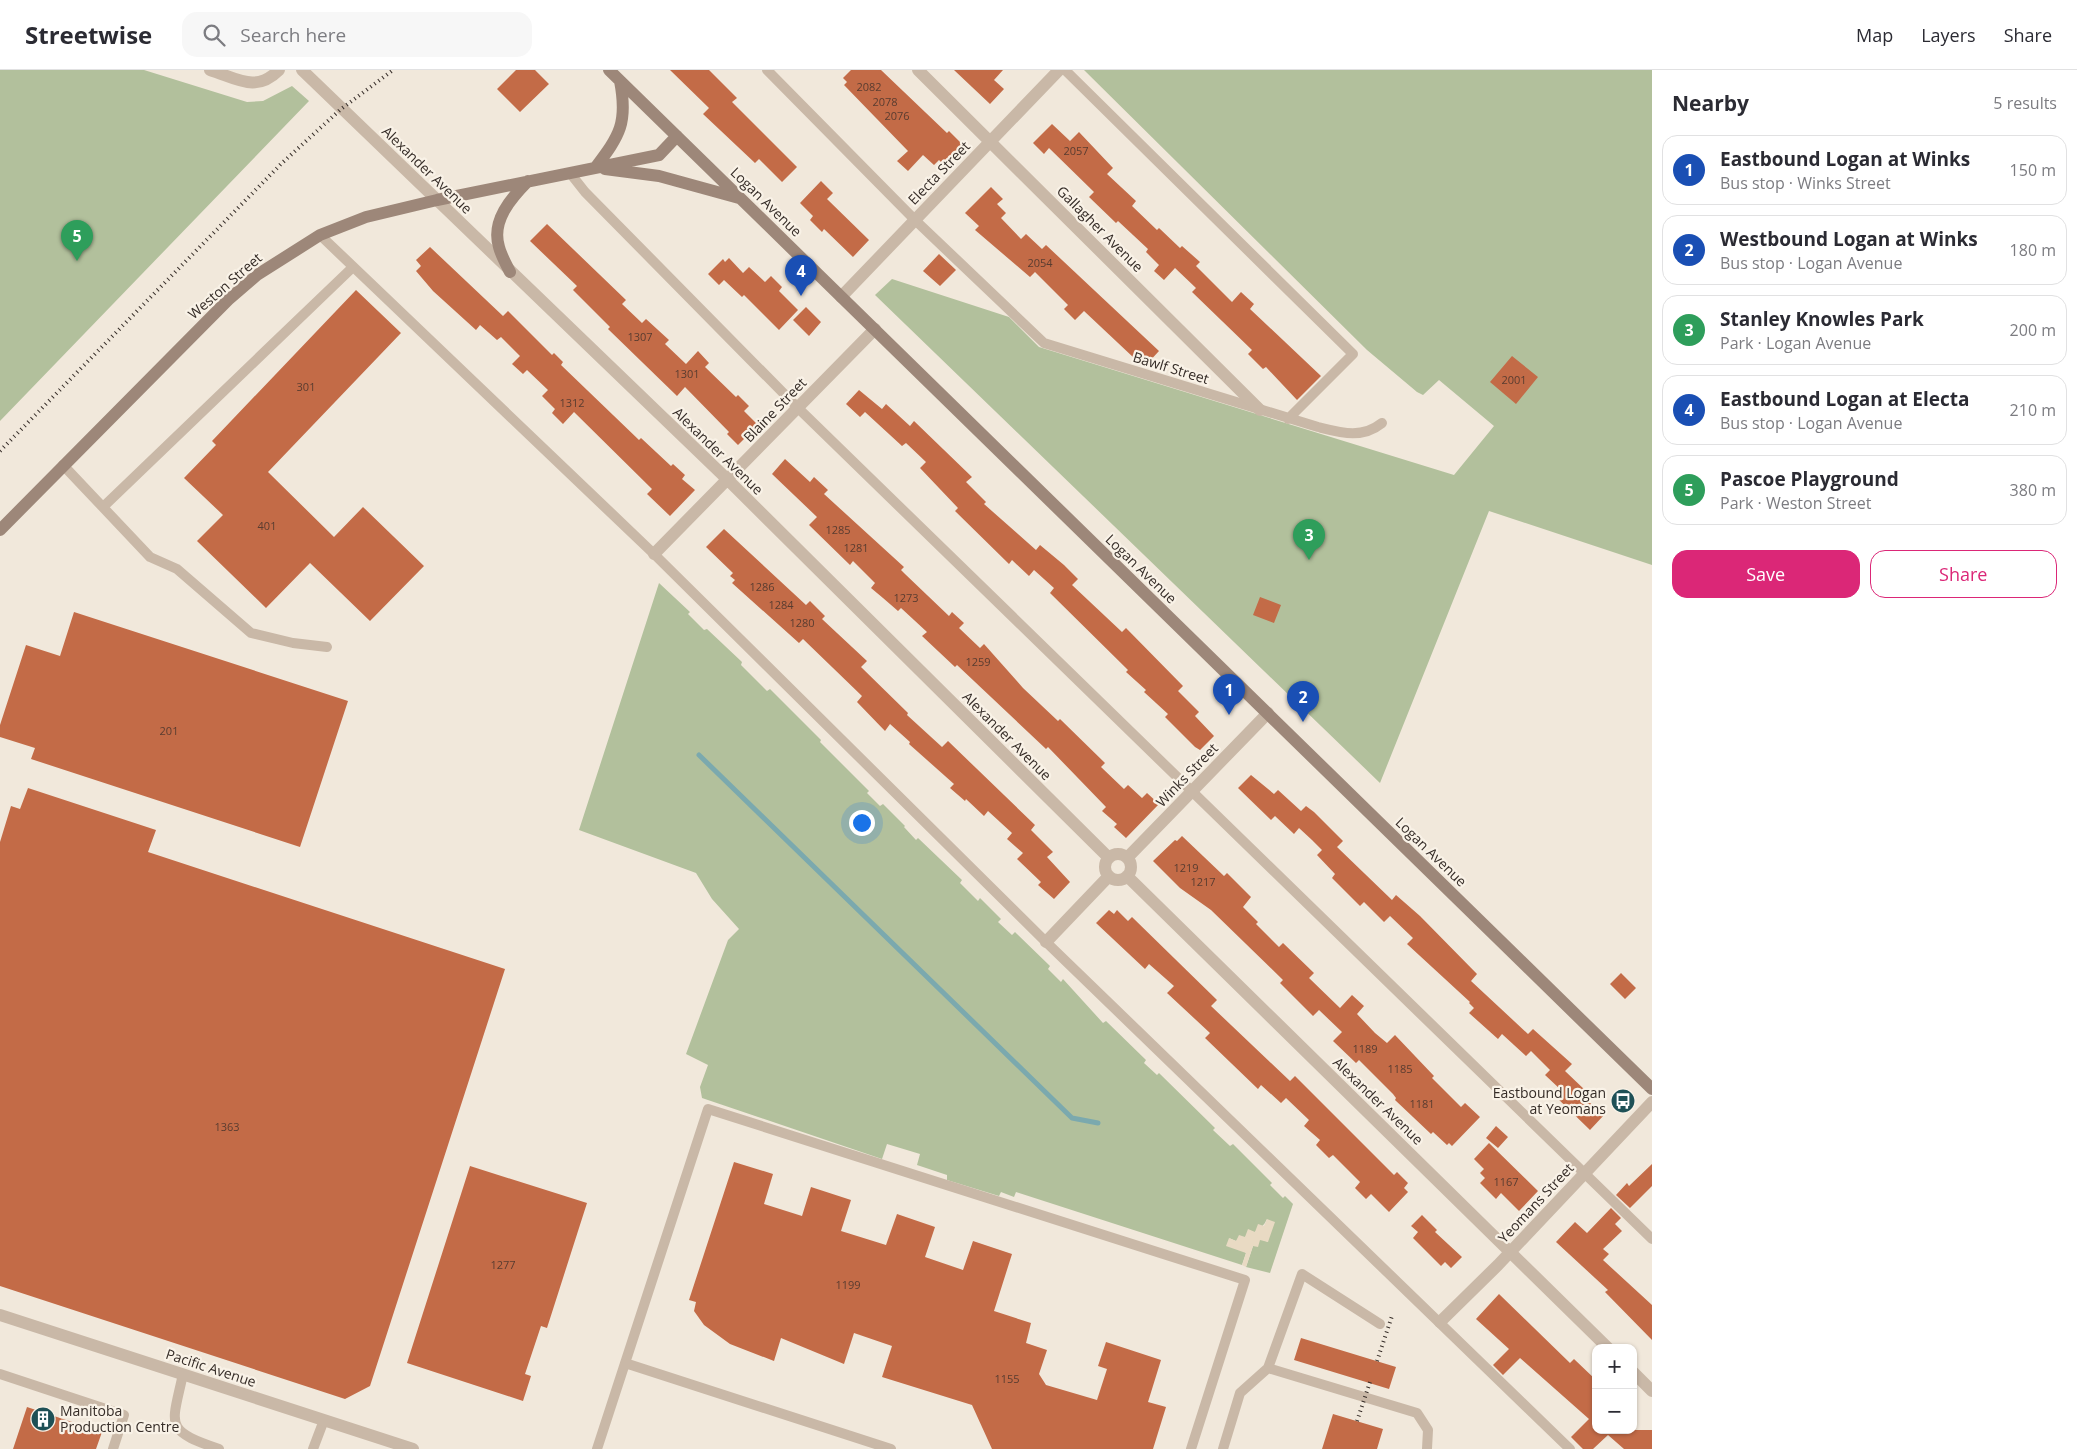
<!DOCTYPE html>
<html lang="en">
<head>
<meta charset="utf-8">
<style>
	body { margin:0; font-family:"Open Sans",sans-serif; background:#f7f7f7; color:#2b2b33 }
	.controls { position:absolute; right:15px; bottom:15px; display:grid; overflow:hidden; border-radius:10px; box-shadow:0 1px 4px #0004 }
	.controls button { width:45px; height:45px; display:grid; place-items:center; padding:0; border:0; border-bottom:1px solid #e1e1e2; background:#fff; color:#2b2b33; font:25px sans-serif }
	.you { position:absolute; left:861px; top:752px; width:18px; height:18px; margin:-12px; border:4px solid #fff; border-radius:50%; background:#1a73e8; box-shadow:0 0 0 8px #1a73e833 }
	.badge { display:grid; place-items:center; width:32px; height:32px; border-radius:50%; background:#db2777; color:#fff; font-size:16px; font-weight:700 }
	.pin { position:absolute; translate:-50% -41px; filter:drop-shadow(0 1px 2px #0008) }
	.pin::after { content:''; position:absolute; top:26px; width:18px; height:15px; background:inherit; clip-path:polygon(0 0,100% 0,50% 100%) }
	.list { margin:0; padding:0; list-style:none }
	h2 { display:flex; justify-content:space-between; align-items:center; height:65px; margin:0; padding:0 20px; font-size:21px }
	h2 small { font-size:16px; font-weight:400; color:#7c7c81 }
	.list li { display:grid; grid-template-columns:32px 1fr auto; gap:15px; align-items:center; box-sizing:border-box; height:70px; margin:0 10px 10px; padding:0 10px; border:1px solid #e1e1e2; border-radius:15px }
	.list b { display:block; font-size:19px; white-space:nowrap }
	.list p { margin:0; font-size:16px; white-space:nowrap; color:#7c7c81 }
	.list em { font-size:16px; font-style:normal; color:#7c7c81 }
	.actions { display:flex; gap:10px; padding:15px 20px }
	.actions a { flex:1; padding:11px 0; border:1px solid #db2777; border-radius:15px; text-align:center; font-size:18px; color:#db2777 }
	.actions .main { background:#db2777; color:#fff }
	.icon { flex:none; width:28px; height:28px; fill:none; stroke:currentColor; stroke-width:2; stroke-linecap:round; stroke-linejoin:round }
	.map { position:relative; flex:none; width:1652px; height:1379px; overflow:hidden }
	header { display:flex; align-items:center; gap:30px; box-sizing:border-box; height:70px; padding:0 25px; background:#fff; border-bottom:1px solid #e1e1e2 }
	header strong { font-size:24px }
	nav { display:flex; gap:28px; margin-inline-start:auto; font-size:18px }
	.search { width:350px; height:45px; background:#f7f7f7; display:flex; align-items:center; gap:12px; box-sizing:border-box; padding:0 18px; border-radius:15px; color:#7c7c81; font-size:19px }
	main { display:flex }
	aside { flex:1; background:#fff }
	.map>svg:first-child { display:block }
</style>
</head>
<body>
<header>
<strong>Streetwise</strong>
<div class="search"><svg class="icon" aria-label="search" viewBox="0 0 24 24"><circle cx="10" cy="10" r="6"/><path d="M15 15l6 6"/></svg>Search here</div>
<nav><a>Map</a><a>Layers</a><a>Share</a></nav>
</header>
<main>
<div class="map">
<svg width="1652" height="1379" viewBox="0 0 1652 1379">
	<rect width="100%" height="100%" fill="#f1e8db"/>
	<path fill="#b2c09c" d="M 0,0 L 144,0 L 247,32 L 263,31 L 292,16 L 309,31 L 0,351 Z
		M 1084,0 L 1652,0 L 1652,495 L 1489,441 L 1380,713 L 875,225 L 892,209 L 1009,247 L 1039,277 L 1454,405 L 1494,356 L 1439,310 L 1423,325 L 1417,322 L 1367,280 Z
		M 659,513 L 690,542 L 688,544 L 704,560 L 707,559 L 742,592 L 741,595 L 767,621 L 770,619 L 821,670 L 820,672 L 869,721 L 867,723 L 880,736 L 883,734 L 905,756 L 904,757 L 916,770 L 918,768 L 962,810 L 960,813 L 978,831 L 980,828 L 1001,849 L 998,852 L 1012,865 L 1015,862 L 1050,896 L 1048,899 L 1061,912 L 1063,909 L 1103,953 L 1106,951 L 1146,990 L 1144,993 L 1157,1005 L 1159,1003 L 1215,1058 L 1213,1060 L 1230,1076 L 1233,1074 L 1272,1113 L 1270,1115 L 1283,1128 L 1285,1126 L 1293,1134 L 1270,1203 L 1246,1197 L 1253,1176 L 1260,1169 L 1268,1172 L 1267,1149 C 1262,1161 1248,1165 1236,1171 L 1229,1168 L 1246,1183 L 1242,1195 L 1016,1122 L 1014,1127 L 1001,1122 L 999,1126 L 947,1110 L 947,1105 L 917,1095 L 920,1084 L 887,1074 L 882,1089 L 702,1028 L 700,1017 L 708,995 L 686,984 L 728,870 L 739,859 L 712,829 L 696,803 L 579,760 Z"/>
	<path fill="#e9dac3" d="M 1267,1149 L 1275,1152 L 1268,1172 L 1260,1170 L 1258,1177 L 1253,1176 L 1246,1197 L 1242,1195 L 1246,1183 L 1226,1176 L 1229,1168 L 1236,1171 L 1239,1165 L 1245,1167 L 1248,1159 L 1255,1162 L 1258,1154 L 1264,1156 Z"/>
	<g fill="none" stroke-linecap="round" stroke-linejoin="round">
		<path stroke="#7ba9ae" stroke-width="5" d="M 699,685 L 1072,1048 L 1098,1053"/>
	</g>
	<path fill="#c36b47" d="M 516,0 L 535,0 L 549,14 L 520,42 L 497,19 Z
		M 670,0 L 709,0 L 737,28 L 732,32 L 797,97 L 782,112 L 759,89 L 755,93 L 703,44 L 709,38 Z
		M 851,0 L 881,0 L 947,63 L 949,61 L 963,75 L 944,95 L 939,90 L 934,95 L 923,85 L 908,101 L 897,91 L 908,81 L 844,15 L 847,12 L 843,8 Z
		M 954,0 L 1003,0 L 994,10 L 1004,19 L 990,34 Z
		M 1052,54 L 1070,71 L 1079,62 L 1113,98 L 1107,104 L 1136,131 L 1132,136 L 1157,160 L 1159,158 L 1180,178 L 1182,176 L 1200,192 L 1196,196 L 1232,232 L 1241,222 L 1254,234 L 1250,239 L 1321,306 L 1297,330 L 1266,297 L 1263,299 L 1248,284 L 1252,280 L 1192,222 L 1196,218 L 1175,198 L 1164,210 L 1154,201 L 1159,195 L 1146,182 L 1148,179 L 1118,151 L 1116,153 L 1089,127 L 1094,122 L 1049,78 L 1044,84 L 1033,73 Z
		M 821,111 L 833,123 L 827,129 L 869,170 L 853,187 L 824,159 L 822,162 L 810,150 L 813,146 L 800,133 Z
		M 991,117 L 1003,129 L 997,134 L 1006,143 L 1001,148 L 1021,169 L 1026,164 L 1042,179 L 1046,175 L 1159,281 L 1147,294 L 1137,285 L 1134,288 L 1084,241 L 1075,250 L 1064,239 L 1068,235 L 1035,202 L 1030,207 L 975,160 L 979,156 L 965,143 Z
		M 547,154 L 626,230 L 622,234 L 642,253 L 646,249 L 669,270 L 665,274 L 686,294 L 698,281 L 709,293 L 705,297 L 736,327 L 738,325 L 749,336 L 744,341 L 758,355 L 738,375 L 727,364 L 729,362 L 685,317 L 677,326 L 608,259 L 610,257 L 573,220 L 577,216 L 530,171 Z
		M 430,177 L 503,246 L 508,241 L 552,285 L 554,283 L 563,292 L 561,295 L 639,370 L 641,368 L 671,396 L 673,394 L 685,405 L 682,409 L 695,420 L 670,446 L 647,424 L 652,419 L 574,342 L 563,354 L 552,343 L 555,339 L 542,326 L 548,320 L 527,300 L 523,304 L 512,294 L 520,286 L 501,267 L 497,270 L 480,255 L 476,260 L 433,221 L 416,201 L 421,196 L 416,190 Z
		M 939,184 L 956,200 L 940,216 L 923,201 Z
		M 729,188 L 743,203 L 749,197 L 765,212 L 771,206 L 782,217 L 779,221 L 798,240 L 779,260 L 744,225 L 742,227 L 724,210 L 719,215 L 708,204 L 723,189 L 725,192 Z
		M 356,220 L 401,263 L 268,402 L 334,467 L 363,437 L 424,496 L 370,551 L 310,493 L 266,538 L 197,471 L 223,445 L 184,408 L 216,375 L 212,371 Z
		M 806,237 L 821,252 L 809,266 L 793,250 Z
		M 1512,286 L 1538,307 L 1516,334 L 1490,312 Z
		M 859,320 L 882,339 L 886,334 L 910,356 L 914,351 L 972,407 L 966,412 L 986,432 L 984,434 L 1036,480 L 1040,475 L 1064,495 L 1078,509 L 1072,515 L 1122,562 L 1126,558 L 1183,616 L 1178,621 L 1199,642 L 1195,646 L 1214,666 L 1200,680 L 1195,677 L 1165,647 L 1168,644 L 1144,622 L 1146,620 L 1126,602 L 1128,600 L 1050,523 L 1054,518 L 1034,500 L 1029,506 L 1012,490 L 1009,494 L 955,441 L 958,438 L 920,398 L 926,392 L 906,373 L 902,376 L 865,342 L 860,347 L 846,334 Z
		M 785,389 L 810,412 L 814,407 L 828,420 L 824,424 L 904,497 L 901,500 L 905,504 L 949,546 L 952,542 L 964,553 L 959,558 L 980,578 L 984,574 L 1023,618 L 1058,651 L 1060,649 L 1105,693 L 1101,697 L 1124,719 L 1128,715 L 1142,728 L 1147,723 L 1159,734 L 1126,768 L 1114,757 L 1117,754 L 1102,741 L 1106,737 L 1048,677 L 1046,679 L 957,595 L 955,597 L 922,566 L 927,562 L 901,538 L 898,541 L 883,528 L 871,518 L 875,513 L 853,491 L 850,495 L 809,455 L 817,447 L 772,404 Z
		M 724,459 L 806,535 L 810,531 L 825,546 L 822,549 L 867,591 L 861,597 L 908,643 L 907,645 L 942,677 L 948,671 L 1035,755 L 1031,760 L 1053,782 L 1047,787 L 1070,812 L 1054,829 L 1038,815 L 1041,812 L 1017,789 L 1023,783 L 1007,769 L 1012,763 L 988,741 L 984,746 L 966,729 L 965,731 L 950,718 L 954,714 L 909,674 L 910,672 L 890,654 L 885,661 L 857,632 L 862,626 L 803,569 L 799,573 L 732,513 L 735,510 L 730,506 L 733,503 L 706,477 Z
		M 1260,527 L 1281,535 L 1274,553 L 1253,545 Z
		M 74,542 L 348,631 L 300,777 L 31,689 L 35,678 L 0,667 L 0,655 L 26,575 L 60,586 Z
		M 1251,705 L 1274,724 L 1278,720 L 1301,741 L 1306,736 L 1314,742 L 1343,771 L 1337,777 L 1392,830 L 1396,825 L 1420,846 L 1477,904 L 1471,911 L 1528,964 L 1533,959 L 1572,994 L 1565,1001 L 1586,1021 L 1582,1026 L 1604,1045 L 1590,1060 L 1554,1025 L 1560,1019 L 1545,1005 L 1550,1000 L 1531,981 L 1526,986 L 1502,964 L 1498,969 L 1469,943 L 1474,938 L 1469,933 L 1470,932 L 1407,874 L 1413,868 L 1390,846 L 1384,852 L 1364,832 L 1360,836 L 1332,808 L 1335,804 L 1317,785 L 1322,780 L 1312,770 L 1299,758 L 1294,764 L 1275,746 L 1271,750 L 1238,718 Z
		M 28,718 L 156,760 L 148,782 L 505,899 L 370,1316 L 345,1329 L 0,1216 L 0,772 L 11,736 L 20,739 Z
		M 1182,766 L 1224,806 L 1227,803 L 1251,827 L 1243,837 L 1258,852 L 1256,854 L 1279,877 L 1283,873 L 1314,903 L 1309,908 L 1340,938 L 1352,925 L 1364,936 L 1357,944 L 1375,963 L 1387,973 L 1395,965 L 1434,1006 L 1432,1008 L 1461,1037 L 1465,1033 L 1480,1047 L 1452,1076 L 1449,1073 L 1447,1075 L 1433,1062 L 1431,1064 L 1395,1030 L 1396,1028 L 1393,1024 L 1359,990 L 1356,993 L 1333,971 L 1342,962 L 1319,940 L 1313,946 L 1280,913 L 1283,910 L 1211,840 L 1180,818 L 1153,791 L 1175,770 L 1177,771 Z
		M 1109,840 L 1114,844 L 1117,840 L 1128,851 L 1132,847 L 1217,930 L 1211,936 L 1290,1011 L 1295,1006 L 1394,1105 L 1397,1102 L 1408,1113 L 1404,1118 L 1408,1122 L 1389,1142 L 1371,1124 L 1366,1129 L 1355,1118 L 1360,1112 L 1333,1085 L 1329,1088 L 1316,1075 L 1320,1070 L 1304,1056 L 1309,1050 L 1286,1028 L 1281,1033 L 1261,1015 L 1258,1019 L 1205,968 L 1210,963 L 1167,923 L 1174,916 L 1149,894 L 1145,899 L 1096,853 Z
		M 1621,903 L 1636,918 L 1625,929 L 1610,914 Z
		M 1496,1056 L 1508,1067 L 1498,1078 L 1486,1068 Z
		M 1489,1073 L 1538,1121 L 1519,1141 L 1501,1123 L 1496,1129 L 1480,1113 L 1485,1108 L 1480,1103 L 1484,1099 L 1474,1089 Z
		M 734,1092 L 773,1104 L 764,1134 L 802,1146 L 811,1117 L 851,1130 L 841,1161 L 886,1175 L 897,1144 L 935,1157 L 925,1187 L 963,1200 L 973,1171 L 1012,1184 L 994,1241 L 1031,1253 L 1026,1273 L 1047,1280 L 1039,1304 L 1046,1315 L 1097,1330 L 1107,1299 L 1098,1296 L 1106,1272 L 1161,1290 L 1148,1332 L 1166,1337 L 1153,1379 L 992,1379 L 972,1335 L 882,1307 L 892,1276 L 854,1263 L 844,1294 L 781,1268 L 774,1291 L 730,1274 L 704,1255 L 694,1241 L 696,1232 L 689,1230 Z
		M 1652,1094 L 1652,1116 L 1630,1138 L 1616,1125 L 1627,1113 L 1629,1116 Z
		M 470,1096 L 587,1133 L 547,1258 L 541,1256 L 525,1304 L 531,1306 L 523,1331 L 407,1293 Z
		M 1611,1138 L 1621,1148 L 1615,1154 L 1622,1161 L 1603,1179 L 1609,1184 L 1603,1190 L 1652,1235 L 1652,1270 L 1605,1222 L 1608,1220 L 1556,1172 L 1575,1152 L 1587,1163 Z
		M 1422,1145 L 1437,1160 L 1435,1162 L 1462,1187 L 1451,1198 L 1445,1192 L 1441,1196 L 1413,1168 L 1418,1162 L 1411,1156 Z
		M 1499,1224 L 1570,1293 L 1574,1289 L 1596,1310 L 1596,1360 L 1652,1360 L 1652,1379 L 1624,1379 L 1608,1365 L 1593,1379 L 1583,1379 L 1571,1367 L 1589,1349 L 1520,1288 L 1503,1305 L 1493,1295 L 1509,1279 L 1476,1249 Z
		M 1301,1268 L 1396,1297 L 1389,1319 L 1294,1290 Z
		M 27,1337 L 102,1362 L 96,1379 L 13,1379 Z
		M 1333,1344 L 1383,1359 L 1377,1379 L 1322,1379 Z"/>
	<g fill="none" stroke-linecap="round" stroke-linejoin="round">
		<path stroke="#c9b8a7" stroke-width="10" d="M 767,0 L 915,150 L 1044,273 L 1318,357 C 1342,363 1362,369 1382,353
			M 1065,0 L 1353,284 L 1288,349
			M 570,103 L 585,122 L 798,338 L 1652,1169
			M 320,165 L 654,484 L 1046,872 L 1570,1379
			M 63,395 L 150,487 L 177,499 L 251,563 L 293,573 L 327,577
			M 103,437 L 353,197
			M 625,1293 L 891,1379
			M 1268,1298 L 1417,1343 L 1428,1360 L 1427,1379
			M 0,1304 L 124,1345 L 113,1379
			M 183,1304 C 172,1356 163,1360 219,1379
			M 313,1379 L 324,1350
			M 597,1379 L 708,1039 L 1245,1210 L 1191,1379
			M 1223,1379 L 1240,1323 L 1268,1298 L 1302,1204 L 1380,1254"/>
		<path stroke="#c9b8a7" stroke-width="12" d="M 210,0 C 238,9 256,23 279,0
			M 302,0 L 728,410 L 1109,788
			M 918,0 L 1260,340
			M 841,227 L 1059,0
			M 654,484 L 875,259
			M1105 797a13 13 0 1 1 26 0a13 13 0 1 1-26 0Z
			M 1127,788 L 1268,643
			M 1127,806 L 1608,1278
			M 1046,872 L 1109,806
			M 0,1245 L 413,1379
			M 1440,1252 L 1498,1195 L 1652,1032
			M 1633,1302 L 1652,1321"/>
		<path stroke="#9d8779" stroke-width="12" d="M 609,0 L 1652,1019
			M 595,98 C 620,65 628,53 620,11
			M 605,99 L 659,106 L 739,128
			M 510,202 C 506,194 501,185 499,177 C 491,151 511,128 528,111
			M 0,460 L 228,230 L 257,205 L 320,165 L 366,147 L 437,130 L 659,85 L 677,66"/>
		<path stroke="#362d28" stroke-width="4" stroke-dasharray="1 4" stroke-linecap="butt" d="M 0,381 L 281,94 L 341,39 L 393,0
			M 1377,1291 L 1392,1246
			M 1357,1351 L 1370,1312"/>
	</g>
	<defs>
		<symbol id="bus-disc" viewBox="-11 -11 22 22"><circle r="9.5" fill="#1e5056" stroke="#f9f2e7"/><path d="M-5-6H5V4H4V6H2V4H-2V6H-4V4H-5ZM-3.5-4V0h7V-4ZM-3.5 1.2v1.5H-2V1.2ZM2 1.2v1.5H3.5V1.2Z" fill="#fff"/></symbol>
		<symbol id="building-disc" viewBox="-11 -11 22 22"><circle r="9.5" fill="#1e5056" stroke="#f9f2e7"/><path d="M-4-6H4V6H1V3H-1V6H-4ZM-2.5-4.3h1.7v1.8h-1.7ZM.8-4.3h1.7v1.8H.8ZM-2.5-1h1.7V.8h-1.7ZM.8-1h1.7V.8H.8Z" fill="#fff"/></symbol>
	</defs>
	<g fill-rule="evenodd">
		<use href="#bus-disc" x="1609" y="1017" width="28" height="28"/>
		<use href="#building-disc" x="29" y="1335" width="28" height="28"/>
	</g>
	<g text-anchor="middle" stroke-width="4.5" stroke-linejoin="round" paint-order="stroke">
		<g font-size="11" fill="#593c30">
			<text x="869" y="21">2082</text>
			<text x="885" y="36">2078</text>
			<text x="897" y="50">2076</text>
			<text x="1076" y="85">2057</text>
			<text x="1040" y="197">2054</text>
			<text x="640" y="271">1307</text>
			<text x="687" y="308">1301</text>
			<text x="1514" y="314">2001</text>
			<text x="306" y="321">301</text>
			<text x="572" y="337">1312</text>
			<text x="267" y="460">401</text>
			<text x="838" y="464">1285</text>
			<text x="856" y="482">1281</text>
			<text x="762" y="521">1286</text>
			<text x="906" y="532">1273</text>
			<text x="781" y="539">1284</text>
			<text x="802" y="557">1280</text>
			<text x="978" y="596">1259</text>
			<text x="169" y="665">201</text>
			<text x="1186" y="802">1219</text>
			<text x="1203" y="816">1217</text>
			<text x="1365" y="983">1189</text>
			<text x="1400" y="1003">1185</text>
			<text x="1422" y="1038">1181</text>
			<text x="227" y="1061">1363</text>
			<text x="1506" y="1116">1167</text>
			<text x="503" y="1199">1277</text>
			<text x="848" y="1219">1199</text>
			<text x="1007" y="1313">1155</text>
		</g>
		<g font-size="14" fill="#362d28" stroke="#f9f2e7">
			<text transform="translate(427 100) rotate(44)" y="5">Alexander Avenue</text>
			<text transform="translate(939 103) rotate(-46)" y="5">Electa Street</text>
			<text transform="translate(766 132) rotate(44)" y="5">Logan Avenue</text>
			<text transform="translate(1100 159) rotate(45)" y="5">Gallagher Avenue</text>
			<text transform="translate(225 216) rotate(-41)" y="5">Weston Street</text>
			<text transform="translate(1171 298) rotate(17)" y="5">Bawlf Street</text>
			<text transform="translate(775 340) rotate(-46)" y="5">Blaine Street</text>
			<text transform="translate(718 381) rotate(44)" y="5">Alexander Avenue</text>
			<text transform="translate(1141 499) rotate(44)" y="5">Logan Avenue</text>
			<text transform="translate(1007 666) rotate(45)" y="5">Alexander Avenue</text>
			<text transform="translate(1187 705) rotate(-46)" y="5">Winks Street</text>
			<text transform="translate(1431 782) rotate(44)" y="5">Logan Avenue</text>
			<text transform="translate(1378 1031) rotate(44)" y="5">Alexander Avenue</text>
			<text transform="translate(1536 1133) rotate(-47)" y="5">Yeomans Street</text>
			<text transform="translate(211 1298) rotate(18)" y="5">Pacific Avenue</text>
		</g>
		<g font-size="14" fill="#362d28" stroke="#f9f2e7" text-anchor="end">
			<text x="1606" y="1028">Eastbound Logan<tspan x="1606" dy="16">at Yeomans</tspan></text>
			<text x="60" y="1346" text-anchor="start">Manitoba<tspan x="60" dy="16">Production Centre</tspan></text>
		</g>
	</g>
</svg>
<div class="controls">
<button>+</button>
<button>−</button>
</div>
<div class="you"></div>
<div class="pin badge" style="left:1229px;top:645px;background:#1a4fb4">1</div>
<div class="pin badge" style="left:1303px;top:652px;background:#1a4fb4">2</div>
<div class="pin badge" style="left:1309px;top:490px;background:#2e9e5b">3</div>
<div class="pin badge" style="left:801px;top:226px;background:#1a4fb4">4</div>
<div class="pin badge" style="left:77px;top:191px;background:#2e9e5b">5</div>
</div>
<aside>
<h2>Nearby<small>5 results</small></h2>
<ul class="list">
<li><span class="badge" style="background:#1a4fb4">1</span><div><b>Eastbound Logan at Winks</b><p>Bus stop · Winks Street</p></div><em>150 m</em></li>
<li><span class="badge" style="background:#1a4fb4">2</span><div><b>Westbound Logan at Winks</b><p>Bus stop · Logan Avenue</p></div><em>180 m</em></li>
<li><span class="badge" style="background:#2e9e5b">3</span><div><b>Stanley Knowles Park</b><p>Park · Logan Avenue</p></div><em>200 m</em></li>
<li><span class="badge" style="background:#1a4fb4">4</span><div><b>Eastbound Logan at Electa</b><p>Bus stop · Logan Avenue</p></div><em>210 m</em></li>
<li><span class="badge" style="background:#2e9e5b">5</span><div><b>Pascoe Playground</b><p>Park · Weston Street</p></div><em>380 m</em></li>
</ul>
<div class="actions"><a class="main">Save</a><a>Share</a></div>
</aside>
</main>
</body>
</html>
